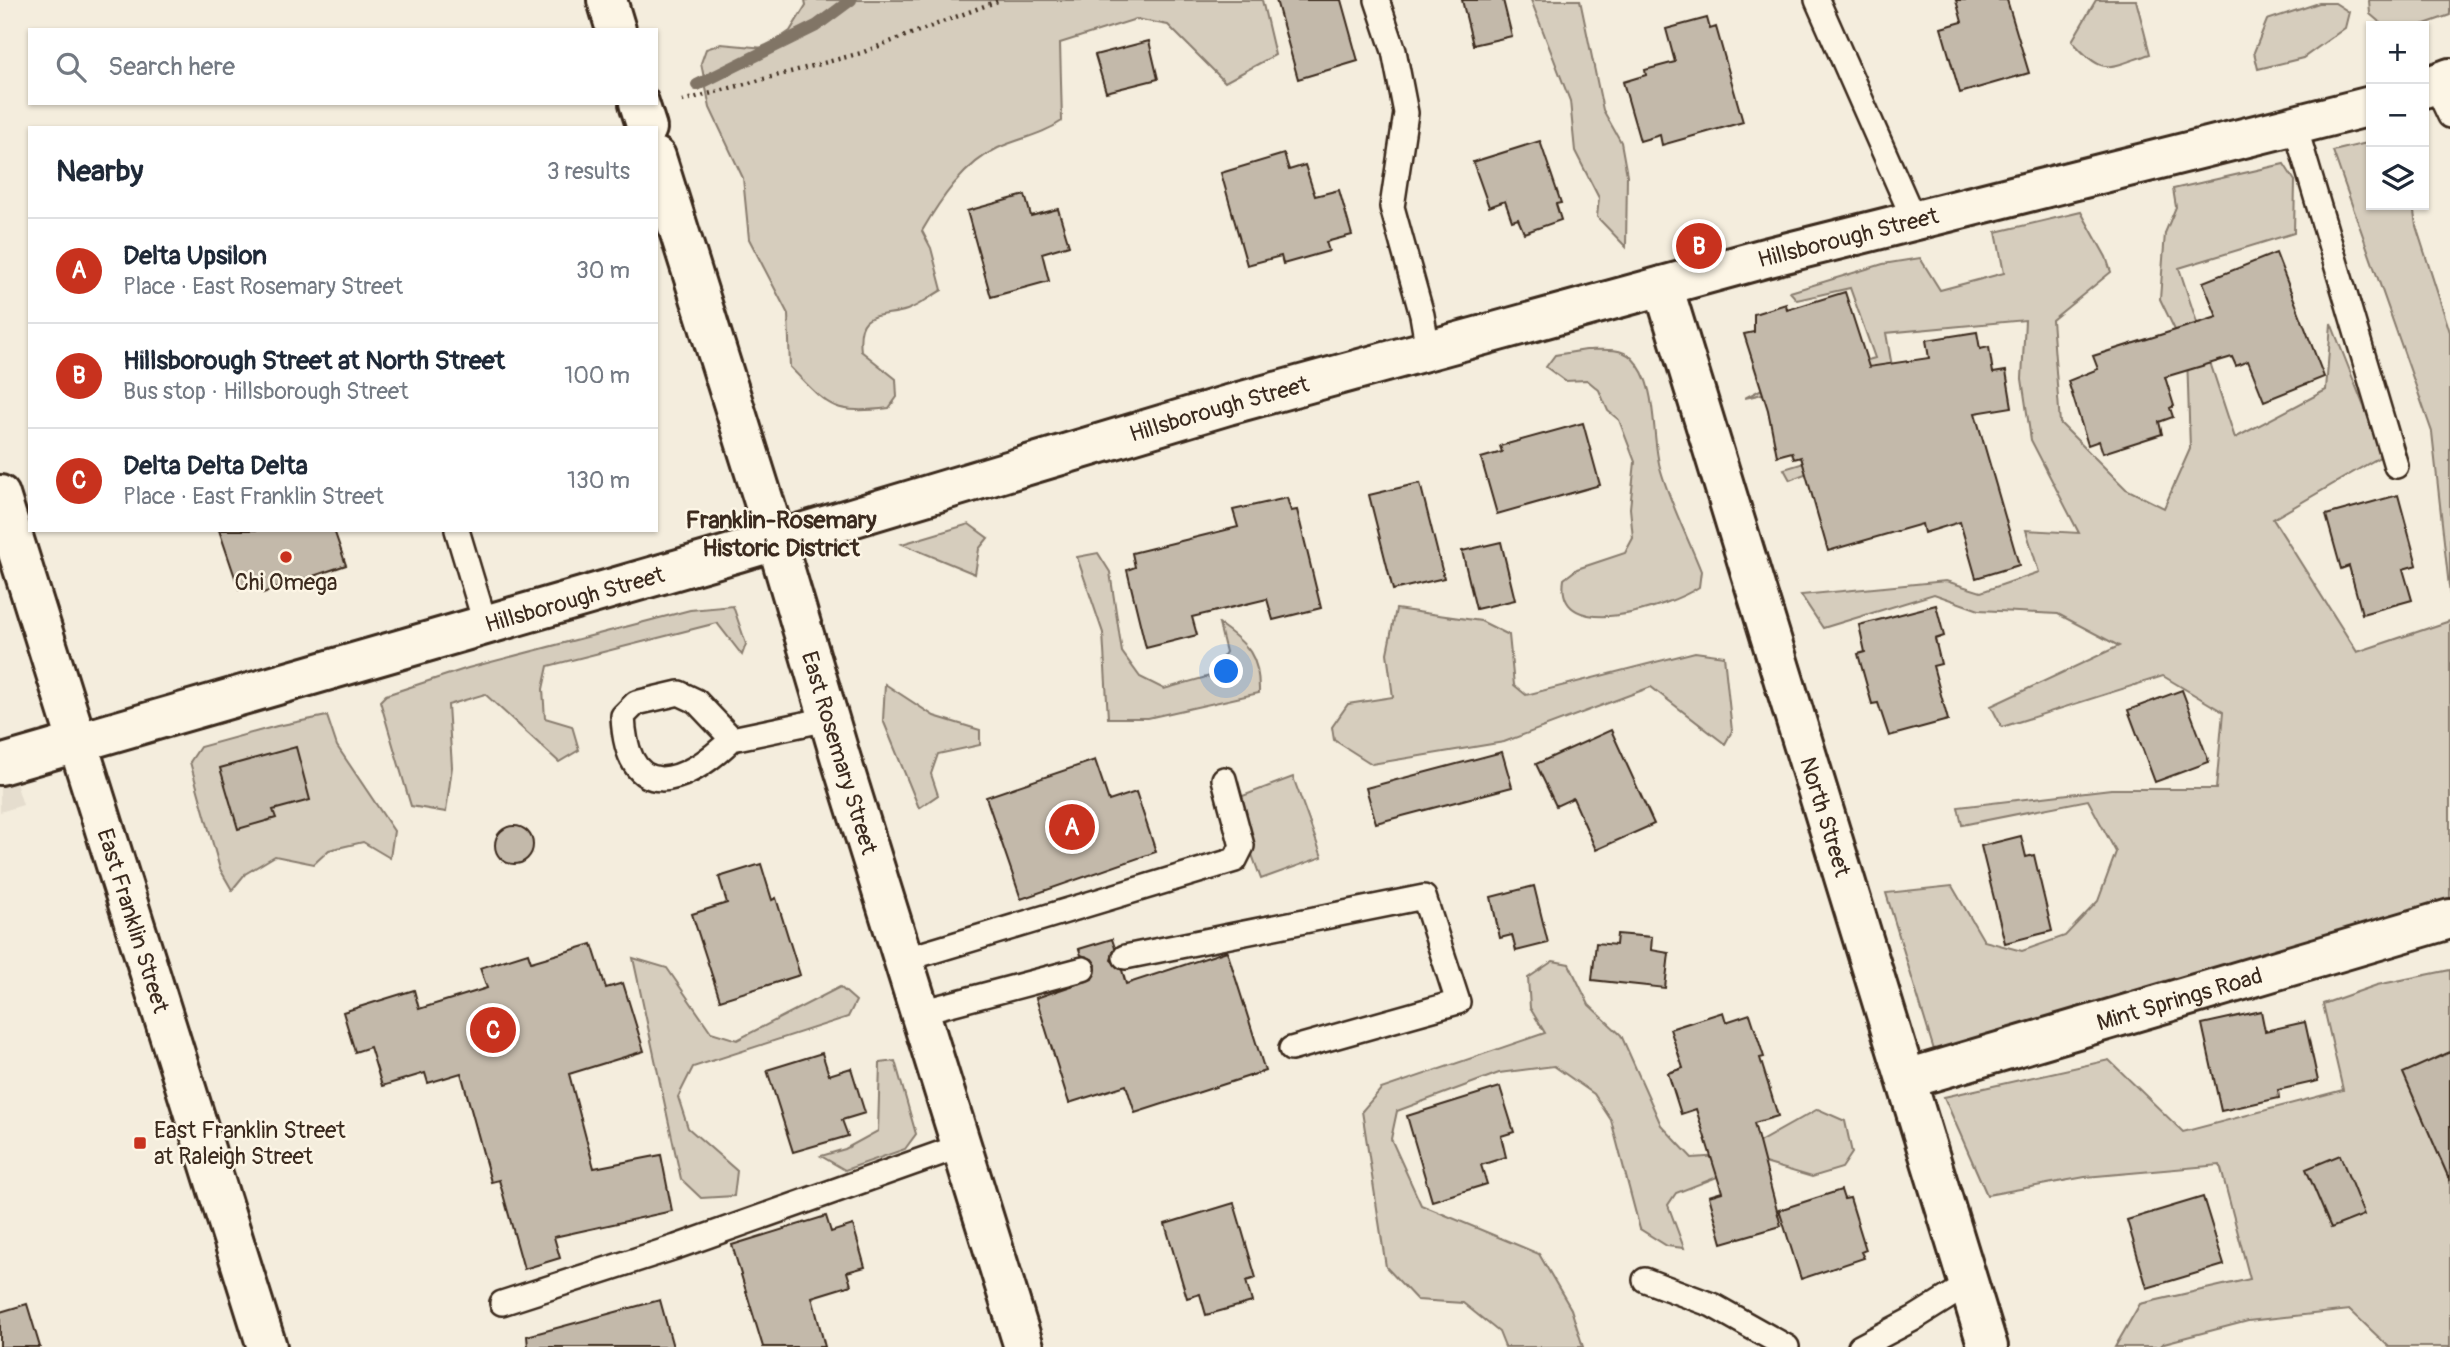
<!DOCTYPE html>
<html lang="en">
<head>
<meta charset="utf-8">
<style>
	body { margin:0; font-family:Pangolin,sans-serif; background:#f2f2f3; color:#1f2937 }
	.controls { position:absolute; right:21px; top:21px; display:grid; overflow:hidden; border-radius:0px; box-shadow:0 2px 5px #0004 }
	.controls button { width:63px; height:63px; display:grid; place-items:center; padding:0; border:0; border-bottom:2px solid #e0e1e3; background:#fff; color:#1f2937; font:35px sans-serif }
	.you { position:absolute; left:1227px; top:672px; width:24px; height:24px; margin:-18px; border:5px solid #fff; border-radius:50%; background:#1a73e8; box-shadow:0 0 0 10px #1a73e833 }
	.badge { display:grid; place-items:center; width:46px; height:46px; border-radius:50%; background:#c8321e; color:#fff; font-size:23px; font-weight:700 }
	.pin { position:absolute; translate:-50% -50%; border:4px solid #fff; box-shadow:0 2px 7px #0006 }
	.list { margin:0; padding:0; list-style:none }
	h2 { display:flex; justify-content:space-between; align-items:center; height:91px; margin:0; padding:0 28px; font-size:30px }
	h2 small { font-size:23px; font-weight:400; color:#747a83 }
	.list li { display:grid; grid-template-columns:46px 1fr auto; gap:21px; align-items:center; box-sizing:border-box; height:105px; padding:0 28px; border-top:2px solid #e0e1e3 }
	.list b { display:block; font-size:26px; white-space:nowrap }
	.list p { margin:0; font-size:23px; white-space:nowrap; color:#747a83 }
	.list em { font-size:23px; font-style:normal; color:#747a83 }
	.icon { flex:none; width:38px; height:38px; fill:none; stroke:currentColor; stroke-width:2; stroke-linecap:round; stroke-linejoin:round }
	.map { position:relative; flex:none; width:2450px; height:1347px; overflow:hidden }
	.search { position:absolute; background:#fff; box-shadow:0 2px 5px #0004; left:28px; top:28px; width:630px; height:77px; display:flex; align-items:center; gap:18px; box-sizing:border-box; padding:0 24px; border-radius:0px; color:#747a83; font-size:26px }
	.panel { position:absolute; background:#fff; box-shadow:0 2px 5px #0004; left:28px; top:126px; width:630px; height:406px; border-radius:0px }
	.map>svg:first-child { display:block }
</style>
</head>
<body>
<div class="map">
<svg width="2450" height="1347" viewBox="0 0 2450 1347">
	<rect width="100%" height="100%" fill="#f4eddd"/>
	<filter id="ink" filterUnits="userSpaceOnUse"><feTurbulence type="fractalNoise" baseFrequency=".0143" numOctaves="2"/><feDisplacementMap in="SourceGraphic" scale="14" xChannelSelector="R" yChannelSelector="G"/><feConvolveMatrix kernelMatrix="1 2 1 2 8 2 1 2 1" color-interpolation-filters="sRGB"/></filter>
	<g filter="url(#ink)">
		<path fill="#e5ddce" d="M 0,733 L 23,805 L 0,812 Z"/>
		<path fill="#d6cdbd" stroke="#887c6e" stroke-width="2" d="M 805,0 L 1262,0 L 1275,55 L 1225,82 L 1168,25 L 1136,19 L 1060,43 L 1062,121 C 1042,135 1020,138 998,148 C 964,164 940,200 922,231 L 931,248 L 942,290 C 931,296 919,306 907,310 C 880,319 856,307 861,351 L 896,379 L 897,397 L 889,408 C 832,415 828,406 790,367 L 788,314 L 749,239 L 743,178 L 710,108 L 701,63 L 706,49 L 721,44 L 765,48 L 790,31 L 806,5 Z
			M 1531,0 L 1580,0 L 1603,110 L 1621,142 L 1627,175 L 1626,247 L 1597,217 L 1599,198 L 1575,151 L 1570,101 Z
			M 2096,0 L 2136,0 L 2150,54 C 2107,68 2104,77 2072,41 Z
			M 2369,0 L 2450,0 L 2450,15 L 2419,26 L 2384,26 L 2370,14 Z
			M 2319,3 L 2335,3 L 2349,12 L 2345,28 L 2303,58 L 2258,69 L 2254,52 L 2267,20 Z
			M 2371,142 L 2371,205 L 2413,205 L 2416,226 L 2450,332 L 2450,596 L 2432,432 L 2333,151 Z
			M 2284,164 L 2295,181 L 2294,233 L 2179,268 L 2235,438 L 2326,390 L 2331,323 L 2383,455 L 2273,519 L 2357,652 L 2450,621 L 2450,900 L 1934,1050 L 1886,893 L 1952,886 L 1984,941 L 2022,951 L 2065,936 L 2098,901 L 2116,852 L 2088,800 L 1962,825 L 1958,807 L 2111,789 L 2216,789 L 2223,712 L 2163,676 L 2002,727 L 1991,706 L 2119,646 L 2058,614 L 1979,610 L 1934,594 L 1823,628 L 1801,595 L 1946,581 L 1981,592 L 2039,572 L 2026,530 L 2079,533 L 2031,440 L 2022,379 L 2025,320 L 1886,333 L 1904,434 L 1790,480 L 1784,469 L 1887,438 L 1858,372 L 1745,398 L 1762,389 L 1875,358 L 1850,288 L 1797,300 L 1790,292 L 1883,264 L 1920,258 L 1940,290 L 2004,273 L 1996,232 L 2081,212 L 2106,257 L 2111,272 L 2052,320 L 2060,423 L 2126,489 L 2164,508 L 2190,449 L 2187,355 L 2160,299 L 2165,233 L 2176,207 L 2173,189 Z
			M 1586,350 C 1601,350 1620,347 1632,358 C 1660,387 1650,436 1661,471 C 1671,505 1688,538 1701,571 L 1699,587 C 1671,606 1554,646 1564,579 L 1577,569 L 1625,553 L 1633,538 L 1630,508 L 1635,462 L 1619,420 L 1608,411 L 1599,390 L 1587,380 L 1565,381 L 1546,367 L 1555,355 Z
			M 969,524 L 988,538 L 979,549 L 975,574 L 902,544 Z
			M 1098,553 L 1110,572 L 1122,652 L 1140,677 L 1164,689 L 1210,676 L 1226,652 L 1219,624 C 1248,644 1260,656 1259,693 L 1148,718 L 1108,718 L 1103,633 L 1077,557 Z
			M 733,606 L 746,644 L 742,655 L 717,623 L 548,666 L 543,689 L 545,718 L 572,726 L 579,750 L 559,762 L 485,694 L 448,705 L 452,767 L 446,812 L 411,806 L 380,701 L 386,695 L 468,668 L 690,610 Z
			M 1396,609 L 1481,621 L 1509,635 L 1514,685 L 1526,695 L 1695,652 L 1724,656 L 1732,731 L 1725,744 L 1651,687 L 1504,742 L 1372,764 L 1334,740 L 1332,727 L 1348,704 L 1393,697 L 1387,653 Z
			M 885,684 L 934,716 L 980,730 L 980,745 L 938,754 L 931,774 L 938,795 L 919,808 L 883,720 Z
			M 327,716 L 337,746 L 394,831 L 390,858 L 363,842 L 329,850 L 314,864 L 275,856 L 245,874 L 232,890 L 220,869 L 190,762 L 200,747 L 277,726 Z
			M 1293,777 L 1322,857 L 1261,879 L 1232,800 Z
			M 633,958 L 667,968 L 711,1032 L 737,1040 L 840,987 L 856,1001 L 848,1017 L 693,1067 L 678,1097 L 688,1128 L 737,1171 L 734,1196 L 701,1198 L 681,1179 Z
			M 1553,961 L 1569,964 L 1589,1005 L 1621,1035 L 1661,1125 L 1692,1158 L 1736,1155 L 1818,1109 L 1845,1121 L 1852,1153 L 1842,1168 L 1812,1177 L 1758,1161 L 1676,1193 L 1668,1205 L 1684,1248 L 1667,1246 L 1640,1229 L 1611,1120 L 1594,1094 L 1554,1066 L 1499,1073 L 1397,1111 L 1391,1139 L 1421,1205 L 1539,1254 L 1571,1309 L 1583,1347 L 1505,1347 L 1499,1332 L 1463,1303 L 1417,1300 L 1386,1267 L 1362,1111 L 1381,1089 L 1545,1033 L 1530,1008 L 1528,978 Z
			M 2450,970 L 2450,1347 L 2389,1347 L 2350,1310 L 2248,1321 L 2164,1343 L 2160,1347 L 2115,1347 L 2140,1304 L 2250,1279 L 2220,1165 L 2085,1177 L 1987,1195 L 1944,1097 L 2109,1060 L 2183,1132 L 2343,1090 L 2323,1004 L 2377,985 Z
			M 895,1061 L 916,1134 L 905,1149 L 845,1170 L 821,1156 L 845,1149 L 878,1131 L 880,1063 Z"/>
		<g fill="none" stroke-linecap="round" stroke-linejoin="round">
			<path stroke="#817466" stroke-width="12" d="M 697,85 L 816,26 L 851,0"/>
		</g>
		<path fill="#c3b9aa" stroke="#3b2a1e" stroke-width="2" d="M 1276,0 L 1341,0 L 1358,61 L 1298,79 Z
			M 1462,0 L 1503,0 L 1512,36 L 1473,45 Z
			M 1956,0 L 2007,0 L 2029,73 L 1960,93 L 1941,28 L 1962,22 Z
			M 1707,18 L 1710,29 L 1716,27 L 1743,122 L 1662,145 L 1660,135 L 1640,141 L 1623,82 L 1646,75 L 1645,70 L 1675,62 L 1666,29 Z
			M 1149,41 L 1158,79 L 1106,92 L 1095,55 Z
			M 1540,141 L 1561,203 L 1556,204 L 1561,220 L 1524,233 L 1518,219 L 1512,221 L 1505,201 L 1489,207 L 1473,162 Z
			M 1284,154 L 1289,170 L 1305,165 L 1315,196 L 1339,190 L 1352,235 L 1326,242 L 1329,251 L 1283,264 L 1281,256 L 1247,265 L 1221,173 Z
			M 1025,195 L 1031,216 L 1058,209 L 1069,245 L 1042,253 L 1049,281 L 991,297 L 967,211 Z
			M 2276,253 L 2324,377 L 2264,401 L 2248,361 L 2236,366 L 2232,357 L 2165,377 L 2174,406 L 2170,408 L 2173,417 L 2159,422 L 2162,434 L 2103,453 L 2099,441 L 2088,445 L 2068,381 L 2098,369 L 2093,356 L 2217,317 L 2203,282 Z
			M 1845,292 L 1869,367 L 1929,358 L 1926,340 L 1977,332 L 1980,349 L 1989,347 L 1993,373 L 2006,371 L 2012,407 L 1975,413 L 2019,565 L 1976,578 L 1960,522 L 1924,533 L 1922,524 L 1828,551 L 1801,457 L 1794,459 L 1792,452 L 1777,456 L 1768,410 L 1744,334 L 1754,332 L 1754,314 L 1786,304 L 1787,310 Z
			M 1583,423 L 1600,485 L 1497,514 L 1481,458 L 1502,452 L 1500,446 Z
			M 1420,483 L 1444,578 L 1393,590 L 1369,495 Z
			M 2398,495 L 2417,565 L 2403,569 L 2412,600 L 2362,614 L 2349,566 L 2341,569 L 2326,515 Z
			M 1287,498 L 1291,511 L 1297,510 L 1321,608 L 1273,620 L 1267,599 L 1192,617 L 1197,635 L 1146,648 L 1127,570 L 1135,567 L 1132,553 L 1238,527 L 1233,510 Z
			M 219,530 L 334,530 L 346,565 L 263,593 L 259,582 L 239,589 Z
			M 1501,542 L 1515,600 L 1476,609 L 1462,551 Z
			M 1936,605 L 1944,636 L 1935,639 L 1941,664 L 1933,666 L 1948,720 L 1889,736 L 1878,703 L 1872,704 L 1858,654 L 1865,652 L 1859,625 Z
			M 2182,690 L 2209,762 L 2155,782 L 2128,710 Z
			M 1611,730 L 1654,824 L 1596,850 L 1573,798 L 1556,806 L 1536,764 Z
			M 296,747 L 310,800 L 273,810 L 276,818 L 238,829 L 220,768 Z
			M 1502,752 L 1512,787 L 1376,823 L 1366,788 Z
			M 1095,760 L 1109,801 L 1136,792 L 1156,852 L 1021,899 L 986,797 Z
			M495 845a19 19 0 1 1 38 0a19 19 0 1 1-38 0Z
			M 2021,836 L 2026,857 L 2034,855 L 2052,931 L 2005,943 L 1981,846 Z
			M 761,864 L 772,900 L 776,898 L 800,975 L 720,1000 L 692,914 L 727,903 L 719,877 Z
			M 1534,886 L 1548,943 L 1516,951 L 1512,935 L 1500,938 L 1491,897 Z
			M 1617,934 L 1652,937 L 1651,950 L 1669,953 L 1665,988 L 1592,980 L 1596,943 L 1616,945 Z
			M 1112,939 L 1115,948 L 1111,960 L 1122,970 L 1126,984 L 1227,951 L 1265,1071 L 1135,1113 L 1126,1085 L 1069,1103 L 1036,998 L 1092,979 L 1096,965 L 1092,959 L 1081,955 L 1079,949 Z
			M 592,944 L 606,988 L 623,983 L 644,1051 L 569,1074 L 594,1168 L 661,1155 L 672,1211 L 554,1237 L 560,1258 L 524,1269 L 499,1180 L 491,1182 L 461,1073 L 428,1083 L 425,1073 L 382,1086 L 370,1047 L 355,1052 L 343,1012 L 414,990 L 419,1009 L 487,988 L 480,968 L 528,953 L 531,962 Z
			M 2261,1011 L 2265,1031 L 2305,1022 L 2318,1081 L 2278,1090 L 2279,1098 L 2221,1111 L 2202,1024 Z
			M 1723,1012 L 1726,1022 L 1750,1014 L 1764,1057 L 1760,1058 L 1778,1116 L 1754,1123 L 1781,1226 L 1722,1243 L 1709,1196 L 1722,1192 L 1696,1109 L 1681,1114 L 1668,1073 L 1683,1068 L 1670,1029 Z
			M 2450,1052 L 2450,1181 L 2403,1073 Z
			M 822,1053 L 829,1075 L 851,1068 L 865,1113 L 842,1120 L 848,1136 L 793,1152 L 767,1070 Z
			M 1500,1087 L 1514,1132 L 1501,1136 L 1506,1157 L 1481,1165 L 1487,1184 L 1432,1201 L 1407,1116 Z
			M 2340,1155 L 2364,1215 L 2331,1228 L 2306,1169 Z
			M 1841,1190 L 1844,1199 L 1850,1198 L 1866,1250 L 1861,1252 L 1864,1258 L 1801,1279 L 1779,1210 Z
			M 2203,1197 L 2224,1265 L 2147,1288 L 2127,1220 Z
			M 1234,1203 L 1256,1278 L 1246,1281 L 1252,1302 L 1206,1315 L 1200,1294 L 1187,1298 L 1165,1224 Z
			M 826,1216 L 831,1232 L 853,1225 L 865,1267 L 847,1272 L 851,1285 L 812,1297 L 825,1347 L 763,1347 L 732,1245 Z
			M 660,1300 L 673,1347 L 528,1347 L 527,1336 Z
			M 27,1304 L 40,1347 L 0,1347 L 0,1312 Z"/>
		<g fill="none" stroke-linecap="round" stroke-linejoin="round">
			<defs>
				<path id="service" d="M 1377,0 L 1394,51 L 1406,113 L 1392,207 L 1422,315 L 1428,350
					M 1817,0 L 1914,220
					M 2435,84 L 2450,116
					M 2295,126 L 2396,466
					M 457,530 L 485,623
					M 732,739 C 684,786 627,806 623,716 L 636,703 L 679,693 L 696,701 L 732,739 L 828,719
					M 1125,957 L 1424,897 L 1458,1002 L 1291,1049
					M 903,960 L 1235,860 L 1242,846 L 1224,779
					M 920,1012 L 1083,969
					M 1645,1280 L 1712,1305 L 1787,1347
					M 502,1303 L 676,1247 L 961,1146
					M 1860,1347 L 1913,1319 L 1969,1284"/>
				<g id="minor">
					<path id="s1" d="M 1663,286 L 1988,1347"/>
					<path id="s2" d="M 776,540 L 840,756 L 1024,1347"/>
					<path id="s3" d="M 1907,1079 L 2450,919"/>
				</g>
				<g id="tertiary">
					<path d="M 607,0 L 616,30"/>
					<path d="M 2424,88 L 2450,78"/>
					<path d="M 639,103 L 647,128"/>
					<path d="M 656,157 L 776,540"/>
					<path id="s4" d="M 0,765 L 738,552 L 1228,405 L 1765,258 L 2371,106"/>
				</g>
				<g id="secondary">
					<path id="s5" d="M 0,495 L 267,1347"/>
				</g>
			</defs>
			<use href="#service" stroke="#3b2a1e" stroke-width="28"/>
			<use href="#minor" stroke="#3b2a1e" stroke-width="44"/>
			<use href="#tertiary" stroke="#3b2a1e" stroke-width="44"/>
			<use href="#secondary" stroke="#3b2a1e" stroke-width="44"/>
			<path stroke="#3b2a1e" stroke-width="4.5" stroke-dasharray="2 5" stroke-linecap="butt" d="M 682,101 L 861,53 L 1000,0"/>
			<use href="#service" stroke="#fcf5e5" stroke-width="23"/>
			<use href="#minor" stroke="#fcf5e5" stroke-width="38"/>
			<use href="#tertiary" stroke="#fcf5e5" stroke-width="38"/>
			<use href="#secondary" stroke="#fcf5e5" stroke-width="38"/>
		</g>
	</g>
	<g fill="#c8321e" stroke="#fcf5e5" stroke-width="2.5">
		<circle cx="286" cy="557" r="7"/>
		<rect x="133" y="1136" width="14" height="14" rx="3.5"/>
	</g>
	<g text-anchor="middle" stroke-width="5" stroke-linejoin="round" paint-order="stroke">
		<g font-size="23" fill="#3b2a1e" stroke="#fcf5e5">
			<text dy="8" stroke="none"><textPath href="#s4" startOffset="1922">Hillsborough Street</textPath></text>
			<text dy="8" stroke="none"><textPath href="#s4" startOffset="1270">Hillsborough Street</textPath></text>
			<text dy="8" stroke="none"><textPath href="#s4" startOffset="598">Hillsborough Street</textPath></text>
			<text dy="8" stroke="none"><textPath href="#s2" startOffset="222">East Rosemary Street</textPath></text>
			<text dy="8" stroke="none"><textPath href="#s1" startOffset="555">North Street</textPath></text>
			<text dy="8" stroke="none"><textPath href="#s5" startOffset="446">East Franklin Street</textPath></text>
			<text dy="8" stroke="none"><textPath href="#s3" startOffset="284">Mint Springs Road</textPath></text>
		</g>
		<g font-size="23" fill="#3b2a1e" stroke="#fcf5e5">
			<text x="286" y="590">Chi Omega</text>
			<text x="154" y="1138" text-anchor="start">East Franklin Street<tspan x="154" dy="26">at Raleigh Street</tspan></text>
		</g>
		<g font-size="24" font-weight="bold" fill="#3b2a1e" stroke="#fcf5e5">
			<text x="781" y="528">Franklin-Rosemary<tspan x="781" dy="28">Historic District</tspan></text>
		</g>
	</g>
</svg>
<div class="controls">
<button>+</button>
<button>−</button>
<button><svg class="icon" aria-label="layers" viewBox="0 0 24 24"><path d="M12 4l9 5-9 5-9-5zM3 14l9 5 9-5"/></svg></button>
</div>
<div class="you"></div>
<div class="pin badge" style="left:1072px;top:827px">A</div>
<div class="pin badge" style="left:1699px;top:246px">B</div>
<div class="pin badge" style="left:493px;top:1030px">C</div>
<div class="search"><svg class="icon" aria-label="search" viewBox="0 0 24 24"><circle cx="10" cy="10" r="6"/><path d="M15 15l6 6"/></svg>Search here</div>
<section class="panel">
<h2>Nearby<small>3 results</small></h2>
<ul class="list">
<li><span class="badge">A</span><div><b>Delta Upsilon</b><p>Place · East Rosemary Street</p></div><em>30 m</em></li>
<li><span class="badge">B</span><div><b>Hillsborough Street at North Street</b><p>Bus stop · Hillsborough Street</p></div><em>100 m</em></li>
<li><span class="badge">C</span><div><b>Delta Delta Delta</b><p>Place · East Franklin Street</p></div><em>130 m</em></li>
</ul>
</section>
</div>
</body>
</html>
